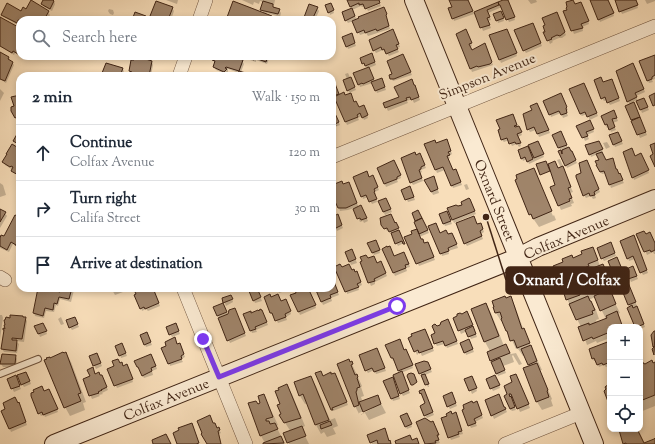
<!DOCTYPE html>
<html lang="en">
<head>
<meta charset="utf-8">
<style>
	body { margin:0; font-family:"Sorts Mill Goudy",serif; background:#f6f6f7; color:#1f2937 }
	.controls { position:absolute; right:12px; bottom:12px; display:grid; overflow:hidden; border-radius:8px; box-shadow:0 2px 6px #0003 }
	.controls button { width:36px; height:36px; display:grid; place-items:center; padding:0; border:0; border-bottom:1px solid #e0e1e3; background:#fff; color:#1f2937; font:20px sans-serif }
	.stop { position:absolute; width:12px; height:12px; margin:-9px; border:3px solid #7c3aed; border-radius:50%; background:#fff }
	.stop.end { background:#7c3aed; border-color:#fff; box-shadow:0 1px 4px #0008 }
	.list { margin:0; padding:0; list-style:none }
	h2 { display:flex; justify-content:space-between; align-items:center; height:52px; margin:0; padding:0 16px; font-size:17px }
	h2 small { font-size:13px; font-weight:400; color:#747a83 }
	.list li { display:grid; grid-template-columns:26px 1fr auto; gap:12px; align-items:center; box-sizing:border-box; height:56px; padding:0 16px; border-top:1px solid #e0e1e3 }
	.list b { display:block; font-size:15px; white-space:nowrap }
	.list p { margin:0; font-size:13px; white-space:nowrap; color:#747a83 }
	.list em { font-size:13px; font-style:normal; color:#747a83 }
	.icon { flex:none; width:22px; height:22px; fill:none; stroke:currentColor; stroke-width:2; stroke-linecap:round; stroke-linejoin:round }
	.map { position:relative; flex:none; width:655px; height:444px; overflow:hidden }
	.search { position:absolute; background:#fff; box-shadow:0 2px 6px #0003; left:16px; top:16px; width:320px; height:44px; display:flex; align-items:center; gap:10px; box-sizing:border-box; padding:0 14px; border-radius:12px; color:#747a83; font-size:15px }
	.panel { position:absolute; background:#fff; box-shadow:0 2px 6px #0003; left:16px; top:72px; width:320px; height:220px; border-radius:12px }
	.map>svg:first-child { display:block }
</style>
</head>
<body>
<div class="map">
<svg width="655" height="444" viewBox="0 0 655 444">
	<rect width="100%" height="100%" fill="#f8deba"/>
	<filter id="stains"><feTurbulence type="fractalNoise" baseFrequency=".005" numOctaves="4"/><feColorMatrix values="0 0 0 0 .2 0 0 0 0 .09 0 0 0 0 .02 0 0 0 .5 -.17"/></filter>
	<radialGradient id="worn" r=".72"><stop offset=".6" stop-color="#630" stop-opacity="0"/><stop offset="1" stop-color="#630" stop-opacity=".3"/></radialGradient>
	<path fill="#0003" fill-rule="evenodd" d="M 44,0 L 51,0 L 54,1 L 55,4 L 52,11 L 44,7 L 42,4 Z
		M 166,0 L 178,0 L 177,4 Z
		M 242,0 L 275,0 L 274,5 L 272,5 L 274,8 L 279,10 L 281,13 L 280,17 L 267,13 L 266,15 L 271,17 L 273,20 L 227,20 L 264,14 L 262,10 L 264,2 L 260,1 L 259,4 L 254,2 L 253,5 Z
		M 348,0 L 381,0 L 379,2 L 362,7 L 361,6 L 352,10 L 357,20 L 385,11 L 390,29 L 368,36 L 366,33 L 360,35 L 353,21 L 348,23 L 346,20 L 352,9 Z
		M 450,0 L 468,0 L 474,14 L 454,21 L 453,18 L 453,8 Z
		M 506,0 L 509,2 L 515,20 L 509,22 L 502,7 L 488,13 L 491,20 L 488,21 L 491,28 L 483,31 L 476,12 Z
		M 528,0 L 536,0 L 537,2 L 531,4 Z
		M 591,0 L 608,0 L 614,16 L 600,22 Z
		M 616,0 L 635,0 L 638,8 L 622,14 Z
		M 645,0 L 655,0 L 655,1 L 647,4 Z
		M 31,2 L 48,12 L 50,15 L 47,20 L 20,20 L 18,25 L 4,17 L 2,15 L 26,10 Z
		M 380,4 L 381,6 L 368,11 L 367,9 Z
		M 575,5 L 582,6 L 589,24 L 582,27 L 583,31 L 574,34 L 565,11 Z
		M 332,7 L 334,13 L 330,15 L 329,12 Z
		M 172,8 L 174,11 L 171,20 L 153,20 L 151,16 Z
		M 317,8 L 319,11 L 315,20 L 304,20 Z
		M 109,9 L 113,10 L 114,13 L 113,15 L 110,14 L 108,11 Z
		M 502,15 L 504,21 L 498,23 L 497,20 Z
		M 558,16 L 566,35 L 562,38 L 559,38 L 552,41 L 553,42 L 550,44 L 545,33 Z
		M 0,18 L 20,29 L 20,56 L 15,53 L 14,55 L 0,46 Z
		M 534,27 L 542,46 L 526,53 L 524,50 Z
		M 395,33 L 400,47 L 397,48 L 399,52 L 389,56 L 386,52 L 385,52 L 383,50 L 376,53 L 374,50 Z
		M 467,33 L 472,46 L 470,47 L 472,51 L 486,47 L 493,65 L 472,72 L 457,34 Z
		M 508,33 L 517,56 L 501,63 L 490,35 Z
		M 353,38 L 356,46 L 348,49 L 347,46 Z
		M 0,54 L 8,57 L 14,65 L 6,83 L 0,79 Z
		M 215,56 L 235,56 L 239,57 L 244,64 L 241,72 L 249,76 L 238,76 L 239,73 L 228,69 L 228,72 L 226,74 L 216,70 L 214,67 L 215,63 L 213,60 Z
		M 245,56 L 270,56 L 267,64 L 256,60 L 256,62 L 247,59 Z
		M 655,56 L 655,79 L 652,80 L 653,82 L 649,83 L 648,81 Z
		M 373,57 L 376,65 L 369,68 L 375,82 L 383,82 L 386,90 L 377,93 L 373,83 L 360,87 L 355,74 L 367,68 L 363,63 Z
		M 404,58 L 412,75 L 393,81 L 391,78 Z
		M 152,62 L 153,65 L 151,76 L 135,76 L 130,70 Z
		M 635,67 L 645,92 L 636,96 L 638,101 L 645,102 L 649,110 L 642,113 L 637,100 L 633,102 L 647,135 L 640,138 L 626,106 L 630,105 L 628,101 Z
		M 123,69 L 124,72 L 123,76 L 105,76 L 104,73 Z
		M 348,73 L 356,90 L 349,93 L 354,103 L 359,108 L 365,109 L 368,118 L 364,120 L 362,116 L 358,118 L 359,120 L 347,125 L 333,93 L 332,83 L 333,82 L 339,95 L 345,96 L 350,94 L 348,90 L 347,79 L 345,74 Z
		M 613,83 L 620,101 L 610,105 L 607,100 L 604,101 L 602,98 Z
		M 415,86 L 420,100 L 414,103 L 412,99 L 407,101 L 408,103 L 388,111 L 384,103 L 400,98 Z
		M 586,87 L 598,116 L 590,120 L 587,114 L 582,116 L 580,114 Z
		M 0,89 L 4,93 L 0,101 Z
		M 20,96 L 20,120 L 17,120 L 12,111 Z
		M 562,97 L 568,110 L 566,111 L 568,116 L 563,118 L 561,113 L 551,117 L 550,114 Z
		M 332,98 L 336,108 L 332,109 L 340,125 L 335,127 L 336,130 L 332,131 Z
		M 539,107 L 550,133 L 539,137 L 536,130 L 530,132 L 528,129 Z
		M 615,114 L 618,121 L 613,123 L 616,130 L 611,132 L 609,127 L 607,128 L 602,116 Z
		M 514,118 L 522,135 L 518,137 L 521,146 L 519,147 L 517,144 L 512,146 L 509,140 L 504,142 L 502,140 Z
		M 591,124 L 594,132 L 587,135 L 589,139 L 585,141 L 578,126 Z
		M 554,135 L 562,135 L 568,148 L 573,155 L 577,163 L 567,168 Z
		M 619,136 L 623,144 L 615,147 L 614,145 Z
		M 537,142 L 544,157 L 529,164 L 527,159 L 523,161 L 519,151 Z
		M 607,142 L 610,147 L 606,149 L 603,143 Z
		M 448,144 L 452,154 L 449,156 L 450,158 L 448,159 L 453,171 L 457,173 L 462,185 L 453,188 L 445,170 L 437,173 L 426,145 Z
		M 600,145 L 603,152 L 602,153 L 606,162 L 616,170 L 624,183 L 611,188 L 606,173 L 602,174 L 597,166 L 600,160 L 598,154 L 591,157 L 590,154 Z
		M 20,151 L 20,177 L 14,173 L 13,170 L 5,165 L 3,162 L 7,155 L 7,154 Z
		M 416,156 L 421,157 L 426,168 L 421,170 L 422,172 L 420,173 L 423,181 L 413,185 L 411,182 Z
		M 635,157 L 642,157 L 649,173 L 634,180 L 633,177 Z
		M 560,159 L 563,166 L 561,166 L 573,192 L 570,193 L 574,203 L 571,204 L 572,206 L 561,210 L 551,188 L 556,186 L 558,169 L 561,168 L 557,160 Z
		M 587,161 L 600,192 L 595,195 L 596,198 L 593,199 L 591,196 L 586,198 L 584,195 L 582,174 Z
		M 396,164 L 401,178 L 397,180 L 398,182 L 386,187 L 378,168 Z
		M 533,169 L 538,177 L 536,177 L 553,216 L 554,215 L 556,220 L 539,227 L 530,214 L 516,181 Z
		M 369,178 L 374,179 L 379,190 L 375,192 L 376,194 L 375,195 L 377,202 L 372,204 L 368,197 L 363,199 L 362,196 Z
		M 426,180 L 435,180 L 439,193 L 433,195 Z
		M 0,183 L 3,185 L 6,195 L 0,197 Z
		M 342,183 L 343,185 L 350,186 L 359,208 L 363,210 L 368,221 L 364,223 L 363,221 L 360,222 L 354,208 L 348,210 L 340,211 L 332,186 Z
		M 467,184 L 469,189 L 466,190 L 464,185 Z
		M 403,190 L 411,190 L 415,200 L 408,202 Z
		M 379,202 L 387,202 L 392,212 L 385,215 Z
		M 471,203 L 476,214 L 454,223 L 448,209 L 463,206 Z
		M 0,210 L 5,213 L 7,216 L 0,228 Z
		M 413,214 L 420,214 L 425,224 L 429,233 L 419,237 L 424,245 L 429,246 L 435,260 L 419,266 L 406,237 L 413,234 L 418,229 Z
		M 448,215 L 452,224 L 445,226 L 444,224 Z
		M 332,218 L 339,219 L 343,228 L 337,231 Z
		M 20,219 L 20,249 L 13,244 L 9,252 L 0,248 L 0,240 L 4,238 Z
		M 382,223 L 395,224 L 398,227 L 404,243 L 398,246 L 392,234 L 391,234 L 389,230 L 387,231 Z
		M 477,225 L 482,227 L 484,232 L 481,234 L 483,239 L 467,246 L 465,243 Z
		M 440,234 L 454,237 L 458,248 L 448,251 L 449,254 L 442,256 L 441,253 Z
		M 638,234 L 655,246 L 655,254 L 654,254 L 653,252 L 647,255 Z
		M 635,239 L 648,273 L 643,275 L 635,259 L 629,261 L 628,258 Z
		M 377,244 L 380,253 L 374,255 L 373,253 Z
		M 612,246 L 616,256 L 604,261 L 602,258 Z
		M 384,250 L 394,257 L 406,256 L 410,267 L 406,268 L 407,271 L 395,276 Z
		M 595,252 L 600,266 L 602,265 L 615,291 L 610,293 L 620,313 L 617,314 L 623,327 L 610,327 L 610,338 L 597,343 L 596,341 L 587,345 L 581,327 L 567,299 L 559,278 L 572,259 ZM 595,297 L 606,319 L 597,323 L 596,320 L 599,319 L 596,310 L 589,300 Z
		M 346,253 L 353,253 L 357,263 L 351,265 Z
		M 617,258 L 622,267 L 645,327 L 640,329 L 640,327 L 636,327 L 630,307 L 610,261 Z
		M 368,259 L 382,265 L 387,276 L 375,282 L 375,284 L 371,286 L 361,262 Z
		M 342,268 L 352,271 L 358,275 L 362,285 L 358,287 L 359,290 L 347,294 Z
		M 626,270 L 634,270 L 638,279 L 631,282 Z
		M 333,281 L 339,295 L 331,298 L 332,301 L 323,305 L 316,288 L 332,288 Z
		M 39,288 L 60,293 L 62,288 L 72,288 L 74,290 L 71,302 L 60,299 L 58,306 L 56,305 L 54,312 L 46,311 L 44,318 L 35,316 L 34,313 Z
		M 111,288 L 122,288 L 123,292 L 115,295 Z
		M 135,288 L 152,288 L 160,306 L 148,311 L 146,309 L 142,311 Z
		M 277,288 L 284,288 L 285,291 L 279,293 Z
		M 301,288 L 305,288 L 307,292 L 311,294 L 316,308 L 300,315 L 292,296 L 297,293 Z
		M 258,292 L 262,301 L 255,303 L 254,301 Z
		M 510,297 L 515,306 L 524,331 L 542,370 L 540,370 L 552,399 L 551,400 L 553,406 L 542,410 L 537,402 L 524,369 L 530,367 L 525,355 L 523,356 L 518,349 L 516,349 L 503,321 L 501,321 L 496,313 L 493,302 Z
		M 271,298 L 287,303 L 291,314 L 286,317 L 287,320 L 278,323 L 274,315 L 273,316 L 271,313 Z
		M 223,299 L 232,299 L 233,302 L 226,306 Z
		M 486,304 L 491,313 L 504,346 L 506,345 L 511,354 L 516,353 L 522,364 L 519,365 L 513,355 L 512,356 L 514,362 L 503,366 L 506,373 L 498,376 L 488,352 L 490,351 L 485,342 Z
		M 224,307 L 228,315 L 236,312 L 246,336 L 230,343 L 218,315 Z
		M 262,311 L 268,325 L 256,330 L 257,332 L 252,333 L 251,331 L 251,314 Z
		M 468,313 L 477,337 L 471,339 L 467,331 L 461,334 L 454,318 Z
		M 0,315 L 2,315 L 3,318 L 0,339 Z
		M 61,317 L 64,324 L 61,325 L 58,319 Z
		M 23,318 L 25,318 L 27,321 L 24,342 L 16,341 L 19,344 L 17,353 L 4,352 L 2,349 L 6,329 L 4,326 L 11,319 Z
		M 76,321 L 79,327 L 72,330 L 70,327 Z
		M 442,323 L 449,323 L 458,344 L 447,348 L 445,344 L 437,346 L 435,343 L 437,327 Z
		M 36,327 L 44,327 L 47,334 L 40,337 Z
		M 177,327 L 180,334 L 172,337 L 167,328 Z
		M 655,332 L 655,353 L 653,349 L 655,348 L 652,335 Z
		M 426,333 L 434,351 L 422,356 L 420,352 L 417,355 L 410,339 Z
		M 148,336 L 152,345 L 146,347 L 145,345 Z
		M 176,341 L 177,345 L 181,347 L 185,357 L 181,359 L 183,362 L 170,366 L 169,363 Z
		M 610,342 L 610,366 L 606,367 L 604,365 L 599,367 L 596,361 L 594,361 L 593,359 Z
		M 470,343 L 474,352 L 466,355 L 465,352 Z
		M 122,344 L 127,356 L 121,358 L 120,355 Z
		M 386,345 L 407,353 L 413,368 L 401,373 L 410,393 L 403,396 L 401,393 L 400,373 L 395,360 L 393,361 L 392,358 Z
		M 378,352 L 386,371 L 376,374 L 374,370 L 368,373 L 366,370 Z
		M 66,353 L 71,362 L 86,402 L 83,403 L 85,410 L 70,416 L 65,407 Z
		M 15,356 L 17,359 L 16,367 L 3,367 L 1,364 Z
		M 640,356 L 645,365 L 655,363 L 655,406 L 640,412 Z
		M 90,357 L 98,357 L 102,366 L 96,369 Z
		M 153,358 L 157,369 L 152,371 L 153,375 L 144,378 L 135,362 Z
		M 351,362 L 362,386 L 361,387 L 364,396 L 361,397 L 362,400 L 360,402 L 377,396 L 386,413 L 369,420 L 365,413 L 360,415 L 373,408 L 373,407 L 368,409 L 359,413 L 359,414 L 355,406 L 350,363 Z
		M 416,365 L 429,366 L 432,372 L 425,375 L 429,387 L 428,387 Z
		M 123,367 L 128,369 L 133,382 L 117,388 L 109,370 Z
		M 321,372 L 323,377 L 331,375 L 336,377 L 348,405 L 333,411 Z
		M 95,375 L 103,379 L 108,390 L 102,393 L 103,394 L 99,395 L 100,396 L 92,399 L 84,380 Z
		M 28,376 L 31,384 L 24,387 L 22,384 Z
		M 311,377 L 316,386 L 330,420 L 335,418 L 338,426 L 333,428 L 336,434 L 327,437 L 324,432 L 321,434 L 316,425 L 308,403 L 305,404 L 300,396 Z
		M 518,378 L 530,408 L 520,412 L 513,396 L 510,397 L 516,410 L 512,411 L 510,409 L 509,395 L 505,386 L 514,383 Z
		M 497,379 L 500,388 L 493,391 L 487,380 Z
		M 8,380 L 17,380 L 21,389 L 14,392 Z
		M 466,380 L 473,380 L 477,391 L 472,394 Z
		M 394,381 L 400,399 L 393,401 L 392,399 Z
		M 287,385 L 292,394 L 305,426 L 301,428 L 309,444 L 289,444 L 285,434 L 291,432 L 282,418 L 282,404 Z
		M 420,391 L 425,393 L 434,415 L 427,418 L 425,415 L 427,404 Z
		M 44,392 L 50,393 L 58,412 L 45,417 L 44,415 L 41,416 L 39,413 Z
		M 263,395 L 268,404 L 278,425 L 276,426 L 285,444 L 264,444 L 265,443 L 261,436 L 250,404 L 258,405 L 262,403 Z
		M 453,396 L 457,406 L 450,409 L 448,406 Z
		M 486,401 L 505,408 L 507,412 L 494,419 Z
		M 18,404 L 20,406 L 27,425 L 11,432 L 3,411 Z
		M 472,404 L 478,406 L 483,418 L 475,422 L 477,426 L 471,428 L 463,411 Z
		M 452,415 L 457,416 L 463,434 L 459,435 L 460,437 L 451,440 L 442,419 Z
		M 408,417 L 412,427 L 407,429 L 406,427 Z
		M 417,423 L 434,425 L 439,438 L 438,439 L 440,443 L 437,444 L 426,444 Z
		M 218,428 L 221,433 L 219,434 L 221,444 L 207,444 Z
		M 621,429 L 638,429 L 645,444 L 624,444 L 620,431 Z
		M 386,432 L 390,444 L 372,444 L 368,436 Z"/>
	<path fill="#a0856b" stroke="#412515" d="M 31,0 L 49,11 L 45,18 L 48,20 L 18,20 L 17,23 L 1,15 L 7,3 L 21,11 L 23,7 L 26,9 Z
		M 43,0 L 53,0 L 54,1 L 50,9 L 41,4 Z
		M 347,0 L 379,0 L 380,3 L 365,9 L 363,4 L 359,5 L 359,3 L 350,7 Z
		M 449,0 L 468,0 L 473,11 L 452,19 L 448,8 L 452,7 Z
		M 503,0 L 508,0 L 515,17 L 506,20 L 500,5 L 499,5 L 498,2 Z
		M 573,0 L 575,4 L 581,2 L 589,21 L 581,24 L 583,28 L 571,31 L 563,11 L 567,10 L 566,8 L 567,7 L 566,2 Z
		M 590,0 L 608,0 L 614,13 L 598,20 Z
		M 615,0 L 636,0 L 638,5 L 619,12 Z
		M 156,1 L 173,7 L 168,20 L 152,20 L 153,18 L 150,16 Z
		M 233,1 L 272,16 L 270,20 L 226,20 Z
		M 263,1 L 273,4 L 273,7 L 280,9 L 278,14 L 260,10 Z
		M 498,2 L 499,5 L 487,10 L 490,17 L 487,18 L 490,25 L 480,28 L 474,12 Z
		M 331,3 L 334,10 L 328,13 L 325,5 Z
		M 309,4 L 318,7 L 312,20 L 303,20 Z
		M 384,7 L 387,14 L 386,15 L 389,26 L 377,31 L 376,29 L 365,33 L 364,30 L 357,33 L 352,21 L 359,18 L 358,17 Z
		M 352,8 L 355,16 L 345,21 L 342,12 Z
		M 501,11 L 504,18 L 496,21 L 493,14 Z
		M 135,12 L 146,16 L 144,20 L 132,20 Z
		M 557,12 L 565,32 L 560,36 L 557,35 L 551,38 L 552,39 L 547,41 L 543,32 L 545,32 L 543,26 L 545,25 L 542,18 Z
		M 0,17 L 20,28 L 20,50 L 18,54 L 13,51 L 12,53 L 0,46 Z
		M 533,23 L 541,43 L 523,51 L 514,30 Z
		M 393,29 L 399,44 L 396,45 L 398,49 L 386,54 L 384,49 L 382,50 L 381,47 L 373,51 L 369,40 Z
		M 466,29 L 472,43 L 469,44 L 472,50 L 485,43 L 492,62 L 490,64 L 478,67 L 477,66 L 470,69 L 456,34 Z
		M 507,29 L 517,53 L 499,60 L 489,35 Z
		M 352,33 L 355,43 L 346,47 L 342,37 Z
		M 0,52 L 9,57 L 8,59 L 13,62 L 5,81 L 0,79 Z
		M 372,53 L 375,62 L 365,66 L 364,63 L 362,64 L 360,58 Z
		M 403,54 L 411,72 L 394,79 L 390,79 L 389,75 L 392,74 L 387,61 Z
		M 655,55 L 655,75 L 652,77 L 652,79 L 647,81 L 639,61 Z
		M 136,56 L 152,61 L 149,76 L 135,76 L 132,72 L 129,71 L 131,60 L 134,60 Z
		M 214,56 L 240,57 L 239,59 L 243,60 L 239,71 L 249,74 L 249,76 L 237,76 L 239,71 L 226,67 L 225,68 L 227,69 L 224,72 L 213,67 L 215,61 L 212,60 Z
		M 244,56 L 268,56 L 266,62 L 255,58 L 254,60 Z
		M 106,63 L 123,68 L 120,76 L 110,76 L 102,73 Z
		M 633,63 L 644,89 L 635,93 L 637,97 L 627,102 L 616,71 Z
		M 369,67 L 374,79 L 363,84 L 362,83 L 358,85 L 353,73 Z
		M 351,77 L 355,87 L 347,91 L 343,80 Z
		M 601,77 L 603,82 L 612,79 L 619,98 L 607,103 L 605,97 L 601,99 L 594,80 Z
		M 382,78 L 385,87 L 375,91 L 371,82 Z
		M 412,79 L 414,85 L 415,85 L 419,97 L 411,100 L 410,97 L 406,98 L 407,100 L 385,108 L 383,103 L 399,97 L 394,87 Z
		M 334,81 L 339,94 L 333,96 L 332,82 Z
		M 584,83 L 597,113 L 587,117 L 585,112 L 580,114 L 569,89 Z
		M 344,92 L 345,95 L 351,93 L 354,102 L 356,101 L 359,107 L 364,105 L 368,115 L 362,118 L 360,113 L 357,115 L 358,117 L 345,122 L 334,97 Z
		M 561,93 L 567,107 L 566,108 L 567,113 L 561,115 L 559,111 L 549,115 L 543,101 Z
		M 655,93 L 655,105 L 653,106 L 649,96 Z
		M 20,95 L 20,116 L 15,118 L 11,111 L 11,107 L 14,106 L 11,97 Z
		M 644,98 L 648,107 L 640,110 L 636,101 Z
		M 634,102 L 640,117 L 631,120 L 625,106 Z
		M 537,103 L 549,130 L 537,134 L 534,127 L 527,130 L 523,114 L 532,110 L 530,106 Z
		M 332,107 L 339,122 L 335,124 L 336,126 L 332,128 Z
		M 614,110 L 617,118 L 612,119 L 615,127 L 609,130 L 607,124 L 605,125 L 601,116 Z
		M 513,114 L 517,125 L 514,126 L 515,127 L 519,126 L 522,132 L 517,134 L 521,143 L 516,144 L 515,142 L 509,144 L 507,138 L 501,140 L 498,130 L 500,129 L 496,120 Z
		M 640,117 L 646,132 L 637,135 L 631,121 Z
		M 590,120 L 594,129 L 586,132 L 588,136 L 582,138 L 576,126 Z
		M 20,129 L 20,145 L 13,141 Z
		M 561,131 L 567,145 L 558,148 L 552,135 Z
		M 618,132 L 622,141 L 613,145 L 609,135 Z
		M 447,139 L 451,151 L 448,152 L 450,155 L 447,156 L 453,170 L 456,169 L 461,182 L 451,186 L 443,167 L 435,170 L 424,144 L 435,140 L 436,143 Z
		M 538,141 L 544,154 L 534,158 L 528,145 Z
		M 599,141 L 603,149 L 589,155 L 585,145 Z
		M 655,143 L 655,167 L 650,156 L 653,154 L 650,145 Z
		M 12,144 L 20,149 L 20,176 L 11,171 L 13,167 L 11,166 L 10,167 L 2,162 L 7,154 L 6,154 Z
		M 528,146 L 533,159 L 527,162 L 525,157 L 521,159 L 518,150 Z
		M 569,147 L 571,151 L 572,151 L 576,160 L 565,166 L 558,151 L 561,150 L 562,154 L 562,150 Z
		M 632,148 L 635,156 L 641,153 L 649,170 L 632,178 L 623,152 Z
		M 415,152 L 416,155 L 420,153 L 425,165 L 421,167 L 421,169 L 419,170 L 422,178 L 410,183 L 401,158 Z
		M 602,152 L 606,160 L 613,158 L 616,169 L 617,169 L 619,174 L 620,173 L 623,180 L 609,185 L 604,171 L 600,172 L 596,165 L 597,165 L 595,161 L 599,160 L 596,154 Z
		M 394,160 L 401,175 L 397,177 L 397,179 L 384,184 L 377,168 Z
		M 587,160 L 599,189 L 594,192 L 595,195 L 590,196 L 589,193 L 583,196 L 576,177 L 576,175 L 581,173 L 579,163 Z
		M 546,161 L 550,171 L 540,175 L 536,164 Z
		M 555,161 L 558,168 L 563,166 L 571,187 L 568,188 L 572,198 L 569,199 L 570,201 L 558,206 L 550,187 L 555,185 L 548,164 Z
		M 534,168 L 552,211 L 533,219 L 531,214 L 529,215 L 515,180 L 517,179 L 516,175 Z
		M 367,171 L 369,177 L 373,175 L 378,187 L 374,189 L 375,191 L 374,192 L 377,199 L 369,202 L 366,195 L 361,197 L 353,177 Z
		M 434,176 L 438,189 L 431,192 L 424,180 Z
		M 342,181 L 343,184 L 349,182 L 357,203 L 346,208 L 338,208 L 332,195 L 335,194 L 332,185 Z
		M 410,186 L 414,197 L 405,200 L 401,190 Z
		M 386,198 L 391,209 L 383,212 L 378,201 Z
		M 469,198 L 470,199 L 475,211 L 452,220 L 447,208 L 456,205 L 458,206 L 462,205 L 461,202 Z
		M 361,205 L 367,218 L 361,220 L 360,218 L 357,219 L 353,209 Z
		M 0,209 L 6,212 L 0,222 Z
		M 418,210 L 422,218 L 415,221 L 412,213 Z
		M 447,211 L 451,221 L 443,224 L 439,214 Z
		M 338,214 L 342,225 L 334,229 L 332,224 L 332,217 Z
		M 391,214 L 395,223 L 396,222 L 399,228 L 389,232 L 387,228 L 384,229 L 381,225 L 380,218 Z
		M 15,215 L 20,217 L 20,247 L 16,246 L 16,245 L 11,242 L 7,250 L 0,246 L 0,238 L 1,235 L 4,236 Z
		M 474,216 L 477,224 L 481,223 L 483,229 L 480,231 L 482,236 L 464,244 L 456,223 Z
		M 422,218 L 428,230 L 419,234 L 414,222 Z
		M 436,223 L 440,233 L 446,230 L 448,234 L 452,233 L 457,244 L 448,248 L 449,251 L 440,254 L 428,226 Z
		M 417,229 L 421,239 L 423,239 L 424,243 L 428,242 L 434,257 L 416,264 L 404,237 L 412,234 L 411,231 Z
		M 399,230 L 405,244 L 403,244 L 402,241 L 395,244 L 391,233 Z
		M 644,231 L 646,234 L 650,232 L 655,243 L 655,250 L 651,252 L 650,250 L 644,252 L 643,250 L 636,234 Z
		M 634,235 L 647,270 L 640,273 L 633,256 L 627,259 L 620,241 Z
		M 376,240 L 380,250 L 372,253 L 367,243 Z
		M 611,242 L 615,253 L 601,259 L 597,248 Z
		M 387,246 L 387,247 L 390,246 L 394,256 L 404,252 L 409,264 L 405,265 L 406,268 L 393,273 L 382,249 Z
		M 593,247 L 598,260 L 588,264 L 589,266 L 578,271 L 577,268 L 569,272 L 569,274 L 558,279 L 553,266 L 563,262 L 562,259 L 572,255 L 573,258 L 582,254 L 581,251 Z
		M 352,249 L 356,259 L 349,262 L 345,252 Z
		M 366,255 L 368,258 L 374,256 L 377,263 L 381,261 L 386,273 L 374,279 L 375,281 L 368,283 L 360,262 L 362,261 L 360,257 Z
		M 617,257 L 626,279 L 617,283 L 608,261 Z
		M 340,264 L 342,267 L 349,264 L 352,270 L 354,269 L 355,272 L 357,271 L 361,282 L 357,284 L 359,287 L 345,292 L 334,267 Z
		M 603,264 L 611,282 L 596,288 L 595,287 L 580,293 L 580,295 L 566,300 L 560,281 Z
		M 633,266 L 637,276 L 628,279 L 624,270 Z
		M 333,279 L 338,292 L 330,295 L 331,298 L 328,299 L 321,302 L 315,288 L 332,288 Z
		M 627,280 L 636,302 L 628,305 L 619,283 Z
		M 38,288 L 46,288 L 60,292 L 61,288 L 72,288 L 69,299 L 59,297 L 57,304 L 54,303 L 53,310 L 45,308 L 43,316 L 33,313 Z
		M 133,288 L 153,288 L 159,303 L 145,309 L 144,307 L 140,309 L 134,295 L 136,294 Z
		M 257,288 L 261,297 L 253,301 L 249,291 Z
		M 299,288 L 306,288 L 307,291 L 309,290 L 316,305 L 298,312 L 290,295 L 296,293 L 295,290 Z
		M 610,289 L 616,304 L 600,311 L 594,296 Z
		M 270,294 L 271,297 L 278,294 L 281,301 L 286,299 L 291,311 L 285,314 L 286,317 L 275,321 L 272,313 L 270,313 L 264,297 Z
		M 231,295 L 233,299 L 223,303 L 222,298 Z
		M 505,296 L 506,298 L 511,296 L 522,329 L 524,328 L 530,343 L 517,348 L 514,340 L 510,341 L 507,331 L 506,331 L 501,319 L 502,318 L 500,312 L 495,313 L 493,307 L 494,307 L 492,301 Z
		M 588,296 L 590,301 L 591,301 L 595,310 L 592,311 L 593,314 L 576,320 L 569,304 Z
		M 223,303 L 227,312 L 217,316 L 213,307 Z
		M 486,303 L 499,336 L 484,342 L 471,309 Z
		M 632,305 L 633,308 L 637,306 L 644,324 L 637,327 L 635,327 L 627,308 Z
		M 235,308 L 245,333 L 227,341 L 218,318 L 228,314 L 229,310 Z
		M 261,309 L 261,310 L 262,310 L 267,322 L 255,327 L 256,329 L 250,331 L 243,314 L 251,311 L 251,313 L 258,310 L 259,311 L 259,310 Z
		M 467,311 L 473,325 L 458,331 L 453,318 L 457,316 L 457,314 L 460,313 L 462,314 Z
		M 617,311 L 622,325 L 617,327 L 610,327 L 610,332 L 593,339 L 592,337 L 583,341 L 578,327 L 589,323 L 589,325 L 607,318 L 606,316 Z
		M 10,315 L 23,316 L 23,317 L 26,317 L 22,339 L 12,338 L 12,340 L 17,340 L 16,351 L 1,349 L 4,330 L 3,330 L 3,328 L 5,329 L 4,325 L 5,325 L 4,320 L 5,320 L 6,317 L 10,318 Z
		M 75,317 L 78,324 L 69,328 L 66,320 Z
		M 448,319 L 457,341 L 445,346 L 443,341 L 434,344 L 431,335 L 435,333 L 432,326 L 433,325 L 435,324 L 437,326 L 440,325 L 441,322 Z
		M 43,323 L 47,331 L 38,334 L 34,326 Z
		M 176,323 L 179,331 L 169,335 L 166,327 Z
		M 473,326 L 476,334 L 468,337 L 465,330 Z
		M 425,329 L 433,348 L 419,353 L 418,350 L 414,352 L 408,338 L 412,336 L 411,334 Z
		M 654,331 L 655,331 L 654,355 L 652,349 L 654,347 L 654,346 L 653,347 L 651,335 Z
		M 147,332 L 151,342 L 144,345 L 140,335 Z
		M 175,337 L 177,344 L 180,343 L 184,354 L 181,356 L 182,359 L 168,364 L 161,348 L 166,346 L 165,342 Z
		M 400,339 L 404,350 L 406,349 L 413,365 L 398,371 L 393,358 L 391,358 L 385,345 Z
		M 469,339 L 473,349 L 464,353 L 460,343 Z
		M 610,341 L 610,362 L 603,365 L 602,363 L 597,365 L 594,358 L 592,359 L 589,349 Z
		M 122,343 L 126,353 L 119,356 L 115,346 Z
		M 506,344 L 510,353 L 490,361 L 487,352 Z
		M 531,345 L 537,361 L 528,365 L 521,349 Z
		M 377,348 L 385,368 L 374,372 L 372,368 L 365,371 L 359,355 Z
		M 63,352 L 64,353 L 66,352 L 81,393 L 78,394 L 81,401 L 64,408 L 44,360 L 47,359 L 46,358 L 50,357 L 50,358 Z
		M 97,353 L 101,363 L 93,366 L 89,356 Z
		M 2,354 L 16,355 L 15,364 L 0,364 Z
		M 151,354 L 156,366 L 151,368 L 152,371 L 142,376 L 138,367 L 137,367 L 134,361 Z
		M 640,355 L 643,363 L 645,364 L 652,360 L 653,363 L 655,362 L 655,395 L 640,401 Z
		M 500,358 L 505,370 L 496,374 L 491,362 Z
		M 118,359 L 120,363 L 122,362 L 123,366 L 127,364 L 133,379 L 114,386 L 107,369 L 114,366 L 112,361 Z
		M 349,359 L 350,362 L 352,361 L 353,364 L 351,365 L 355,375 L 357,374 L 358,377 L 357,378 L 360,387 L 357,388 L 357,390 L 356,392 L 359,405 L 354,407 L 337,364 Z
		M 424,361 L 428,362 L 431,369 L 419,374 L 415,364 Z
		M 537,363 L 548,390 L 547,391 L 549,397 L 536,402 L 523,368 Z
		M 93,367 L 95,374 L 99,372 L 100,375 L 102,375 L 107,387 L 101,390 L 102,390 L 98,392 L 99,393 L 89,396 L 83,379 L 90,376 L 87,370 Z
		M 321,371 L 323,376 L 331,372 L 331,374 L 335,373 L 347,402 L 332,408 L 333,410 L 331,410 L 315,373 Z
		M 402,371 L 409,390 L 400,394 L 393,375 Z
		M 26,372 L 30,381 L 21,385 L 17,375 Z
		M 411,373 L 414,374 L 417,382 L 413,385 L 411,385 L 407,376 L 408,374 Z
		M 425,374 L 429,384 L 425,385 L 421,375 Z
		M 516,374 L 529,404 L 517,409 L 511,394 L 509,394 L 510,397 L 511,396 L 515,407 L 510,409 L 504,396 L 507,394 L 504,386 L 512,382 L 510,376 Z
		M 16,375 L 20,386 L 11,389 L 7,379 Z
		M 495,375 L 500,385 L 490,389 L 486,379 Z
		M 311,376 L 329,420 L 315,425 L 303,394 L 299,396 L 294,382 Z
		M 472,376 L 477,388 L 469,391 L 464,379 Z
		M 393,377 L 399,396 L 391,399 L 383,381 Z
		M 610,383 L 610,407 L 604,391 L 606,389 L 605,387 Z
		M 287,384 L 301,418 L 284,423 L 279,415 L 281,414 L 277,405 L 280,404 L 275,391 L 279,390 L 278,388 Z
		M 42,386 L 44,391 L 49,389 L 58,409 L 43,415 L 42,412 L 38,414 L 31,396 L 31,393 L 34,392 L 33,390 Z
		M 424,389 L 433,412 L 424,416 L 420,406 L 425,403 L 421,393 L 420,394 L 419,391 Z
		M 452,392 L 456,403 L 447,407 L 443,396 Z
		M 264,394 L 273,417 L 266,419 L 266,421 L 269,421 L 270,424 L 275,423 L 278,429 L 260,436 L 248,403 L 256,401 L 258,404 L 260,403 L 258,396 Z
		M 499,394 L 504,407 L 505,407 L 506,409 L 491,416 L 485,400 Z
		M 378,395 L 381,404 L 363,412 L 359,402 Z
		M 15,397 L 18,403 L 19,402 L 26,422 L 9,429 L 1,411 L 5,409 L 3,403 Z
		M 472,401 L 473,403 L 477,401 L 482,415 L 474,419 L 476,423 L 468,426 L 462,410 L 464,409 L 463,405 Z
		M 451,411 L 452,414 L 456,412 L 462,431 L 458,432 L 459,434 L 448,438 L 441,418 L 447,416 L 446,414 Z
		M 407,413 L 412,424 L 405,427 L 400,416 Z
		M 210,415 L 213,423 L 215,423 L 217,428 L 219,427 L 220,430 L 218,431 L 221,444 L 207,444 L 201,434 L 202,433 L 197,421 Z
		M 425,418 L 431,422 L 433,421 L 439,435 L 437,435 L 439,440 L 435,441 L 436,443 L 425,444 L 416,422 Z
		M 330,421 L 332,425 L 321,429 L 320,425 Z
		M 192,423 L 199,443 L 196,444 L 177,444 L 173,433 L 179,430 L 178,428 Z
		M 302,426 L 306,436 L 287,443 L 283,433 Z
		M 385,428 L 389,441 L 390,440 L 391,444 L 378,444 L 377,440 L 370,443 L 367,435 Z
		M 620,429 L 637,429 L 644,443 L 654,439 L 655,438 L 655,444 L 626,444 L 626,443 L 623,444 L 619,430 Z
		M 166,434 L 171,444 L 153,444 L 152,440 Z
		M 410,435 L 412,440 L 417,438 L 419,444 L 396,444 L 395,441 Z
		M 281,436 L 284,443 L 263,444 L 263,443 Z"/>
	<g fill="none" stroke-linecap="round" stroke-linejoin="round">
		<defs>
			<path id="lane" d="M 0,374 L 38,359"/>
			<path id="street" d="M 199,20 L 206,0
				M 179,76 L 186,56
				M 332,157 L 655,26
				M 0,277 L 5,280
				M 183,288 L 246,444
				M 505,444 L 581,413"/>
			<path id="secondary" d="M 414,0 L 594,444
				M 54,444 L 519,257 L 538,247 L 655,199"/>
		</defs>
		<use href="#lane" stroke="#6f533e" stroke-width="8"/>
		<use href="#street" stroke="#6f533e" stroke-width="14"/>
		<use href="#secondary" stroke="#412515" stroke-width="20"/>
		<use href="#lane" stroke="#faead2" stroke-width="6"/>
		<use href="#street" stroke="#faead2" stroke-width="13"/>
		<use href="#secondary" stroke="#faead2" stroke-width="18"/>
	</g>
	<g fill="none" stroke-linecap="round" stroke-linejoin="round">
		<path stroke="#7c3aed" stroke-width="5" d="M 203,339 L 219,377 L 397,306"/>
	</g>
	<g text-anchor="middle" stroke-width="4" stroke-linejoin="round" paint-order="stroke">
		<g font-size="14" fill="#412515" stroke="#faead2">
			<text transform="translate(487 76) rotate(-22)" y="5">Simpson Avenue</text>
			<text transform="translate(495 200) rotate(68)" y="5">Oxnard Street</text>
			<text transform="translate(566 237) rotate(-23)" y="5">Colfax Avenue</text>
			<text transform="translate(166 399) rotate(-22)" y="5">Colfax Avenue</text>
		</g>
	</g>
	<path fill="none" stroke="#412515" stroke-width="1.5" d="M486 217L506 280"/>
	<circle fill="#412515" stroke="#faead2" stroke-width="1.5" cx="486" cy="217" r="4"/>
	<rect fill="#412515" stroke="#412515" stroke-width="1.5" x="506" y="267" width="123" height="27" rx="4"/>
	<g font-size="15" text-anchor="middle" font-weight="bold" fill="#fff">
		<text x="567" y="285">Oxnard / Colfax</text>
	</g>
	<rect width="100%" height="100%" filter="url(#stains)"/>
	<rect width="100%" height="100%" fill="url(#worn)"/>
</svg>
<div class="controls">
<button>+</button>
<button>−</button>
<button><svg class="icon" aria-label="locate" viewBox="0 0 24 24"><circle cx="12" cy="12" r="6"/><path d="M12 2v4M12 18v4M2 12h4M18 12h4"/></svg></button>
</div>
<div class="stop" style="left:397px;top:306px"></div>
<div class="stop end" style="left:203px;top:339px"></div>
<div class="search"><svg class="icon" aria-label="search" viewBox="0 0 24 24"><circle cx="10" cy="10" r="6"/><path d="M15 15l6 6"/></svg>Search here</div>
<section class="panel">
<h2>2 min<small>Walk · 150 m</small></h2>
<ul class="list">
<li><svg class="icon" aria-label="ahead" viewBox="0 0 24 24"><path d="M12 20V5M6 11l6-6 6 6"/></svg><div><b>Continue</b><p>Colfax Avenue</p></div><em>120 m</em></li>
<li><svg class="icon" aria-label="right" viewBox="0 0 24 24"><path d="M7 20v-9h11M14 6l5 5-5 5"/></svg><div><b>Turn right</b><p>Califa Street</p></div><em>30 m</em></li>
<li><svg class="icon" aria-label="arrive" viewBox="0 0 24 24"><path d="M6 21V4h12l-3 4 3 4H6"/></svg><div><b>Arrive at destination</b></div></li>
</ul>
</section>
</div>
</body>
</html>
